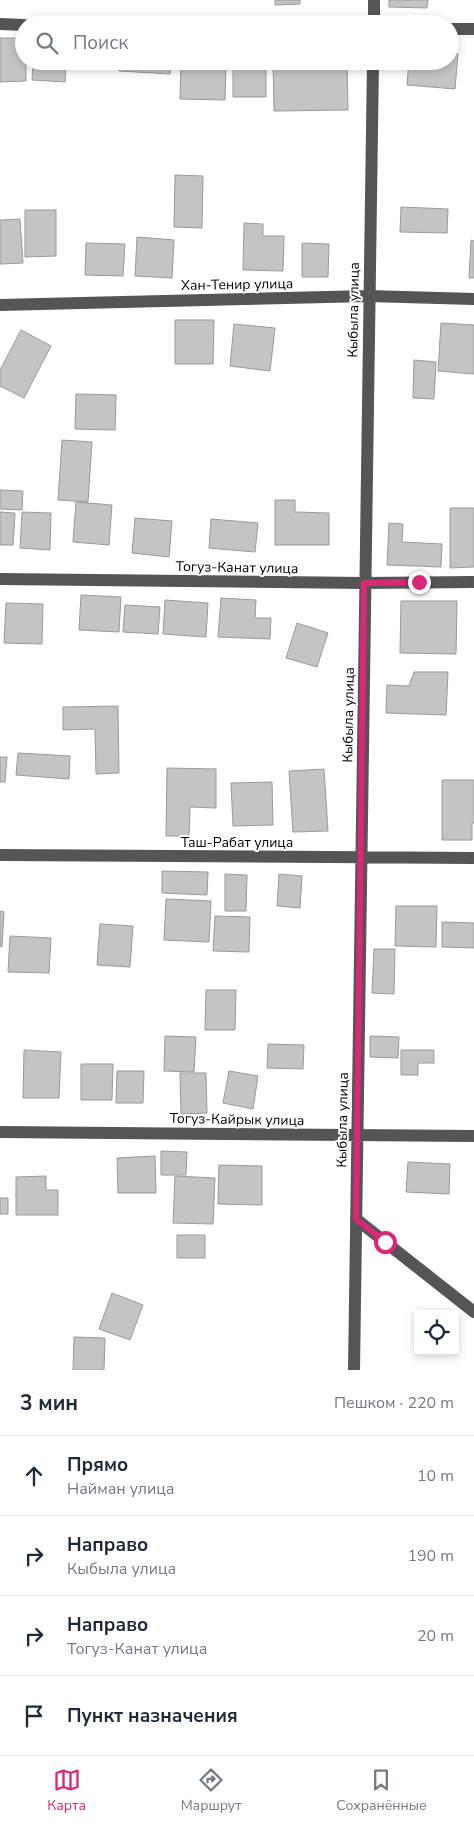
<!DOCTYPE html>
<html lang="ru">
<head>
<meta charset="utf-8">
<style>
	body { margin:0; font-family:"Nunito Sans",sans-serif; background:#f6f6f7; color:#1f2937 }
	.controls { position:absolute; right:15px; bottom:15px; display:grid; overflow:hidden; border-radius:0px; box-shadow:0 2px 8px #0003 }
	.controls button { width:45px; height:45px; display:grid; place-items:center; padding:0; border:0; border-bottom:1px solid #e0e1e3; background:#fff; color:#1f2937; font:25px sans-serif }
	.stop { position:absolute; width:15px; height:15px; margin:-11px; border:4px solid #db2777; border-radius:50%; background:#fff }
	.stop.end { background:#db2777; border-color:#fff; box-shadow:0 1px 5px #0008 }
	.list { margin:0; padding:0; list-style:none }
	h2 { display:flex; justify-content:space-between; align-items:center; height:65px; margin:0; padding:0 20px; font-size:21px }
	h2 small { font-size:16px; font-weight:400; color:#747a83 }
	.list li { display:grid; grid-template-columns:32px 1fr auto; gap:15px; align-items:center; box-sizing:border-box; height:80px; padding:0 20px; border-top:1px solid #e0e1e3 }
	.list b { display:block; font-size:19px; white-space:nowrap }
	.list p { margin:0; font-size:16px; white-space:nowrap; color:#747a83 }
	.list em { font-size:16px; font-style:normal; color:#747a83 }
	.icon { flex:none; width:28px; height:28px; fill:none; stroke:currentColor; stroke-width:2; stroke-linecap:round; stroke-linejoin:round }
	.map { position:relative; flex:none; width:474px; height:1370px; overflow:hidden }
	.search { position:absolute; background:#fff; box-shadow:0 2px 8px #0003; left:15px; right:15px; top:15px; height:55px; display:flex; align-items:center; gap:12px; box-sizing:border-box; padding:0 18px; border-radius:28px; color:#747a83; font-size:19px }
	.sheet { height:385px; background:#fff }
	nav { display:flex; justify-content:space-around; align-items:center; box-sizing:border-box; height:70px; border-top:1px solid #e0e1e3; background:#fff; font-size:14px; color:#747a83 }
	nav a { display:grid; justify-items:center; gap:2px }
	nav .on { color:#db2777 }
	.map>svg:first-child { display:block }
</style>
</head>
<body>
<div class="map">
<svg width="474" height="1370" viewBox="0 0 474 1370">
	<rect width="100%" height="100%" fill="#fff"/>
	<path fill="#c4c4c4" stroke="#999" d="M 275,0 L 300,0 L 300,4 L 275,5 Z
		M 389,0 L 428,0 L 427,8 L 389,7 Z
		M 0,38 L 24,38 L 24,61 L 26,61 L 26,81 L 0,82 Z
		M 450,53 L 458,54 L 455,89 L 407,85 L 409,61 L 450,61 Z
		M 33,61 L 66,61 L 65,82 L 32,80 Z
		M 119,61 L 171,61 L 170,74 L 119,71 Z
		M 181,61 L 226,61 L 225,100 L 180,99 Z
		M 233,61 L 266,61 L 266,97 L 233,97 Z
		M 273,61 L 347,61 L 348,110 L 274,111 Z
		M 175,175 L 203,176 L 202,228 L 174,227 Z
		M 401,207 L 448,209 L 447,233 L 400,232 Z
		M 25,210 L 56,210 L 56,256 L 25,257 Z
		M 20,219 L 23,263 L 0,264 L 0,220 Z
		M 244,223 L 263,224 L 263,236 L 284,236 L 283,271 L 243,270 Z
		M 137,237 L 174,240 L 172,278 L 135,276 Z
		M 471,240 L 474,241 L 474,278 L 469,278 Z
		M 86,243 L 125,244 L 123,276 L 85,275 Z
		M 302,243 L 329,244 L 328,277 L 302,277 Z
		M 175,320 L 214,320 L 213,364 L 175,364 Z
		M 441,323 L 474,325 L 474,374 L 438,371 Z
		M 234,324 L 275,328 L 270,371 L 230,366 Z
		M 21,330 L 51,346 L 24,398 L 0,386 L 0,370 Z
		M 414,360 L 436,362 L 434,399 L 413,398 Z
		M 76,394 L 116,395 L 115,430 L 75,429 Z
		M 62,440 L 92,442 L 88,502 L 58,500 Z
		M 0,490 L 23,491 L 22,510 L 0,509 Z
		M 275,500 L 295,500 L 295,512 L 329,513 L 329,545 L 275,545 Z
		M 76,502 L 112,505 L 109,545 L 73,542 Z
		M 450,508 L 474,508 L 474,567 L 450,568 Z
		M 0,512 L 15,513 L 13,545 L 0,545 Z
		M 22,512 L 51,513 L 50,550 L 20,548 Z
		M 135,518 L 172,521 L 169,557 L 132,553 Z
		M 211,519 L 258,523 L 255,552 L 209,548 Z
		M 389,523 L 403,524 L 402,542 L 442,544 L 441,567 L 387,565 Z
		M 81,595 L 121,597 L 119,632 L 79,630 Z
		M 221,598 L 256,600 L 255,618 L 271,618 L 270,639 L 218,637 Z
		M 165,600 L 208,603 L 206,637 L 163,634 Z
		M 401,601 L 457,601 L 456,654 L 400,653 Z
		M 6,603 L 43,604 L 42,644 L 4,643 Z
		M 125,605 L 160,607 L 158,634 L 123,632 Z
		M 297,623 L 328,633 L 317,667 L 286,658 Z
		M 414,672 L 448,672 L 446,715 L 386,713 L 387,685 L 409,686 Z
		M 118,706 L 119,773 L 96,774 L 95,729 L 63,730 L 63,707 Z
		M 18,753 L 70,756 L 69,779 L 16,775 Z
		M 0,757 L 7,757 L 5,782 L 0,782 Z
		M 167,768 L 216,769 L 216,808 L 190,807 L 189,836 L 166,836 Z
		M 324,769 L 328,831 L 293,832 L 289,771 Z
		M 442,780 L 474,780 L 474,823 L 472,823 L 472,840 L 442,840 Z
		M 272,782 L 273,825 L 233,826 L 231,783 Z
		M 162,871 L 208,872 L 207,895 L 162,893 Z
		M 225,874 L 247,875 L 246,911 L 225,911 Z
		M 279,874 L 302,876 L 300,908 L 277,906 Z
		M 166,899 L 211,901 L 209,942 L 164,940 Z
		M 396,906 L 437,906 L 436,947 L 395,946 Z
		M 0,911 L 4,912 L 2,947 L 0,946 Z
		M 215,916 L 250,917 L 249,952 L 213,951 Z
		M 442,922 L 474,923 L 474,948 L 442,947 Z
		M 100,924 L 133,926 L 130,967 L 97,965 Z
		M 10,936 L 51,938 L 49,973 L 8,972 Z
		M 374,949 L 395,949 L 394,994 L 372,993 Z
		M 206,990 L 236,990 L 235,1030 L 205,1030 Z
		M 165,1036 L 196,1037 L 194,1072 L 164,1071 Z
		M 370,1036 L 399,1037 L 398,1058 L 370,1057 Z
		M 268,1044 L 304,1045 L 303,1069 L 267,1068 Z
		M 24,1050 L 61,1052 L 59,1098 L 23,1098 Z
		M 401,1050 L 434,1050 L 434,1063 L 418,1063 L 418,1075 L 401,1075 Z
		M 81,1064 L 113,1064 L 112,1100 L 81,1100 Z
		M 117,1071 L 144,1071 L 143,1103 L 116,1103 Z
		M 229,1071 L 258,1076 L 253,1109 L 223,1103 Z
		M 180,1073 L 206,1073 L 207,1113 L 181,1114 Z
		M 161,1151 L 187,1152 L 186,1175 L 161,1175 Z
		M 155,1156 L 156,1193 L 118,1193 L 117,1158 Z
		M 408,1162 L 450,1164 L 449,1194 L 406,1192 Z
		M 219,1165 L 262,1166 L 262,1205 L 218,1204 Z
		M 46,1176 L 46,1190 L 58,1190 L 58,1215 L 16,1215 L 16,1177 Z
		M 175,1176 L 215,1178 L 213,1224 L 173,1223 Z
		M 0,1198 L 8,1198 L 8,1214 L 0,1214 Z
		M 177,1235 L 205,1235 L 205,1258 L 177,1258 Z
		M 112,1293 L 143,1305 L 130,1340 L 99,1329 Z
		M 74,1337 L 105,1338 L 104,1370 L 73,1370 Z"/>
	<g fill="none" stroke-linecap="round" stroke-linejoin="round">
		<path stroke="#555" stroke-width="12" d="M 0,24 L 24,25
			M 374,24 L 374,0
			M 450,29 L 474,29
			M 0,305 L 368,296 L 474,299
			M 0,579 L 364,583 L 474,582
			M 0,855 L 474,858
			M 0,1132 L 474,1136
			M 356,1219 L 474,1312
			M 354,1370 L 373,61"/>
	</g>
	<g fill="none" stroke-linecap="round" stroke-linejoin="round">
		<path stroke="#db2777" stroke-width="6" d="M 385,1242 L 356,1219 L 364,583 L 419,582"/>
	</g>
	<g text-anchor="middle" stroke-width="4" stroke-linejoin="round" paint-order="stroke">
		<g font-size="14" fill="#000" stroke="#fff">
			<text transform="translate(237 284) rotate(-1)" y="5">Хан-Тенир улица</text>
			<text transform="translate(353 310) rotate(-89)" y="5">Кыбыла улица</text>
			<text transform="translate(237 567) rotate(1)" y="5">Тогуз-Канат улица</text>
			<text transform="translate(348 715) rotate(-89)" y="5">Кыбыла улица</text>
			<text x="237" y="847">Таш-Рабат улица</text>
			<text transform="translate(237 1119) rotate(1)" y="5">Тогуз-Кайрык улица</text>
			<text transform="translate(342 1120) rotate(-89)" y="5">Кыбыла улица</text>
		</g>
	</g>
</svg>
<div class="controls">
<button><svg class="icon" aria-label="locate" viewBox="0 0 24 24"><circle cx="12" cy="12" r="6"/><path d="M12 2v4M12 18v4M2 12h4M18 12h4"/></svg></button>
</div>
<div class="stop" style="left:385px;top:1242px"></div>
<div class="stop end" style="left:419px;top:582px"></div>
<div class="search"><svg class="icon" aria-label="search" viewBox="0 0 24 24"><circle cx="10" cy="10" r="6"/><path d="M15 15l6 6"/></svg>Поиск</div>
</div>
<section class="sheet">
<h2>3 мин<small>Пешком · 220 m</small></h2>
<ul class="list">
<li><svg class="icon" aria-label="ahead" viewBox="0 0 24 24"><path d="M12 20V5M6 11l6-6 6 6"/></svg><div><b>Прямо</b><p>Найман улица</p></div><em>10 m</em></li>
<li><svg class="icon" aria-label="right" viewBox="0 0 24 24"><path d="M7 20v-9h11M14 6l5 5-5 5"/></svg><div><b>Направо</b><p>Кыбыла улица</p></div><em>190 m</em></li>
<li><svg class="icon" aria-label="right" viewBox="0 0 24 24"><path d="M7 20v-9h11M14 6l5 5-5 5"/></svg><div><b>Направо</b><p>Тогуз-Канат улица</p></div><em>20 m</em></li>
<li><svg class="icon" aria-label="arrive" viewBox="0 0 24 24"><path d="M6 21V4h12l-3 4 3 4H6"/></svg><div><b>Пункт назначения</b></div></li>
</ul>
</section>
<nav>
<a class="on"><svg class="icon" aria-label="map" viewBox="0 0 24 24"><path d="M3 6l6-2 6 2 6-2v14l-6 2-6-2-6 2zM9 4v14M15 6v14"/></svg>Карта</a>
<a><svg class="icon" aria-label="directions" viewBox="0 0 24 24"><path d="M12 3l9 9-9 9-9-9zM9 14v-3h6M13 9l2 2-2 2"/></svg>Маршрут</a>
<a><svg class="icon" aria-label="saved" viewBox="0 0 24 24"><path d="M7 4h10v16l-5-4-5 4z"/></svg>Сохранённые</a>
</nav>
</body>
</html>
